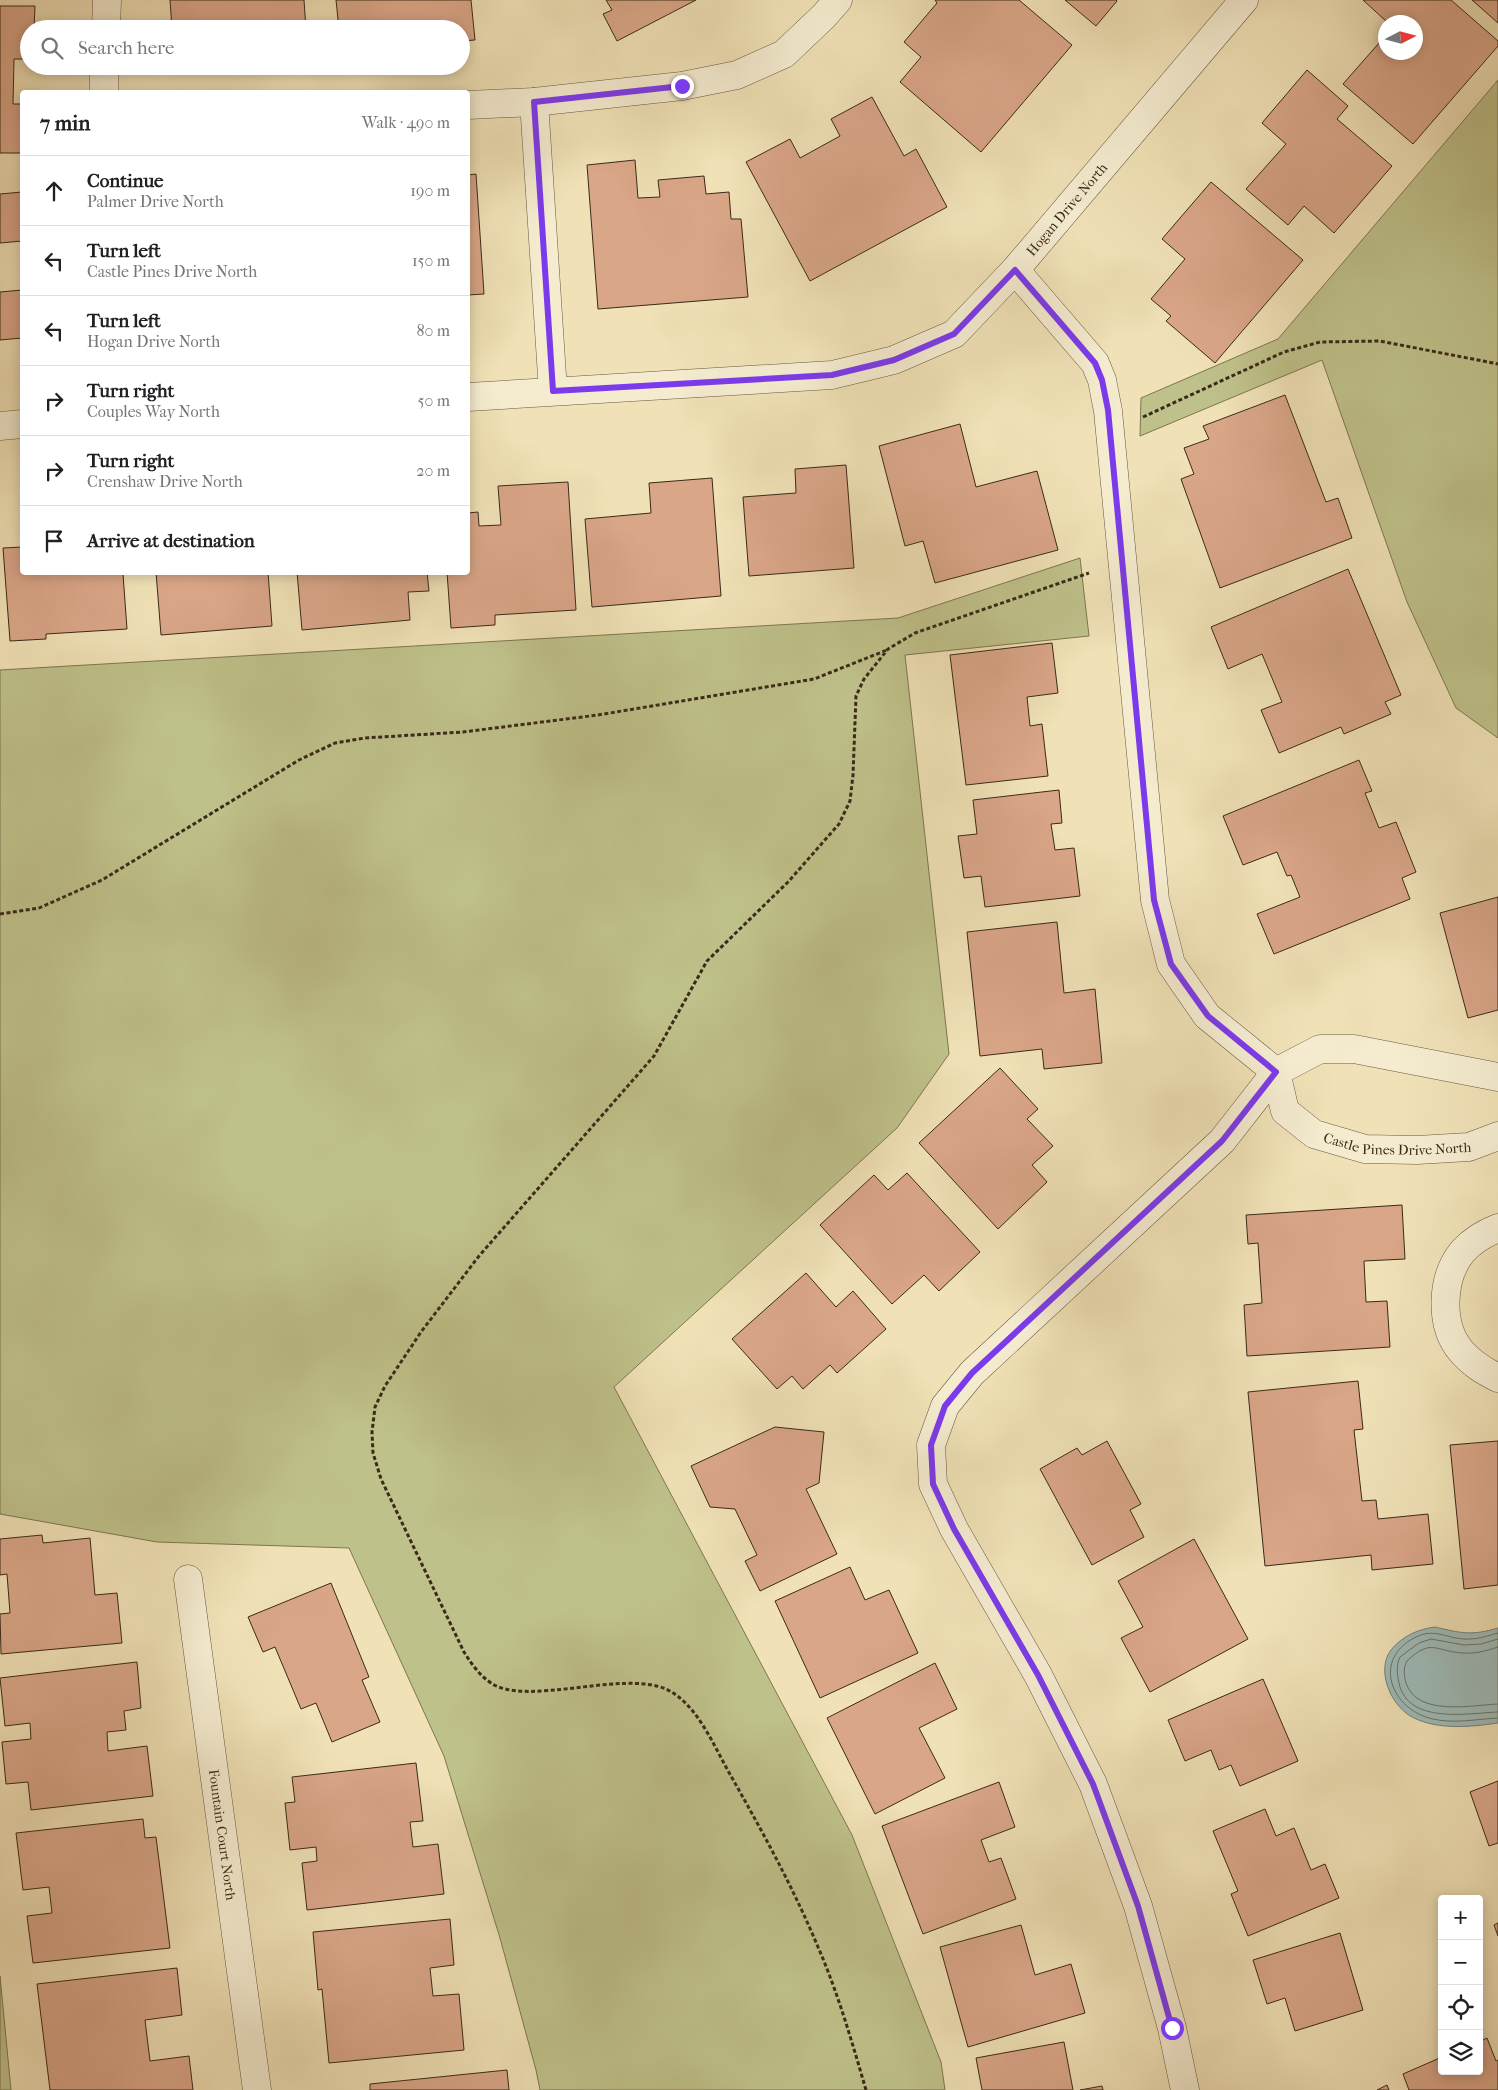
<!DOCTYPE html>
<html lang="en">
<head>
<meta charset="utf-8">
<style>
	body { margin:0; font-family:"IM FELL French Canon",serif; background:#f6f6f6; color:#202124 }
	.controls { position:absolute; right:15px; bottom:15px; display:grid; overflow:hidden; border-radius:5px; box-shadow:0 2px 12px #0003 }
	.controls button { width:45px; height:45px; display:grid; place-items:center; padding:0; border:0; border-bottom:1px solid #e0e0e0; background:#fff; color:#202124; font:25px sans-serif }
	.compass { position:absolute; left:1378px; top:15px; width:45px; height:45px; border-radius:50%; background:#fff; box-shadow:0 2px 12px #0003; rotate:84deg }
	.stop { position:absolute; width:15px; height:15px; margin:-11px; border:4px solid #7c3aed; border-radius:50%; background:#fff }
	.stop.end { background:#7c3aed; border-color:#fff; box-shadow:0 1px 5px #0008 }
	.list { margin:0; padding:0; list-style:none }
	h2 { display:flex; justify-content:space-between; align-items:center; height:65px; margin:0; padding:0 20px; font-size:21px }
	h2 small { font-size:16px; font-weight:400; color:#757577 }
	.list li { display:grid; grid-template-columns:32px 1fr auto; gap:15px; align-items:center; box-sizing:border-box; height:70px; padding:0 20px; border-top:1px solid #e0e0e0 }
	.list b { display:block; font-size:19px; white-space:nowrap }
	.list p { margin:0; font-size:16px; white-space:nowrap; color:#757577 }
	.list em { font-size:16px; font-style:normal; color:#757577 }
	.icon { flex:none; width:28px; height:28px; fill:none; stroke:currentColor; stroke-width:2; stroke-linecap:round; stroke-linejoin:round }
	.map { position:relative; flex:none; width:1498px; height:2090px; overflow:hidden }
	.search { position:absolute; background:#fff; box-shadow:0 2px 12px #0003; left:20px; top:20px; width:450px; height:55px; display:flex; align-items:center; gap:12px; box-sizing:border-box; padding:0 18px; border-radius:28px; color:#757577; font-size:19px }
	.panel { position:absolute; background:#fff; box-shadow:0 2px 12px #0003; left:20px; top:90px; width:450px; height:485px; border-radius:5px }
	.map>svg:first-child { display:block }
</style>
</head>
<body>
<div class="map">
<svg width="1498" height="2090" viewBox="0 0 1498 2090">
	<rect width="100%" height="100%" fill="#f0e1b6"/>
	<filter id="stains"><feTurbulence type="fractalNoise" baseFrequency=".004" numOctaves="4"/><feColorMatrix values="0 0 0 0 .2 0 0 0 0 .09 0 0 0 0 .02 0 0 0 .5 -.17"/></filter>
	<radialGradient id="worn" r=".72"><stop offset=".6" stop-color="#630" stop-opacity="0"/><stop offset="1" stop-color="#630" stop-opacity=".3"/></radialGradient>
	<path fill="#bfc18a" stroke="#7d7651" d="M 1498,80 L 1498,738 L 1456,708 L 1407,602 L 1322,360 L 1140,436 L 1141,398 L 1278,339 Z
		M 1080,558 L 1089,636 L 905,655 L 949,1054 L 897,1128 L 614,1387 L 852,1835 L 941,2062 L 945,2090 L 540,2090 L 536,2070 L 500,1938 L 444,1756 L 349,1548 L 157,1542 L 0,1514 L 0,670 L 898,618 Z
		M 0,1976 L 11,2090 L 0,2090 Z"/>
	<path fill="#9ebbb8" stroke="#768178" d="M 1435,1627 C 1461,1633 1471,1636 1498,1628 L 1498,1723 C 1471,1727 1439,1730 1414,1718 C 1392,1708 1375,1671 1391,1650 C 1402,1636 1419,1629 1435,1627 Z"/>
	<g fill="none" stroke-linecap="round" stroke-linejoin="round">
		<path stroke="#6c7268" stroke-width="1" d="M 1498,1633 C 1487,1636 1476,1640 1464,1639 C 1446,1638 1434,1628 1416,1637 C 1371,1659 1391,1710 1433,1719 C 1454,1724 1477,1719 1498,1718
			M 1498,1639 L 1481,1644 L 1464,1645 L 1431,1639 L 1419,1643 L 1400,1657 C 1396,1665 1397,1674 1399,1683 C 1408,1725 1468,1713 1498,1712
			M 1498,1647 C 1486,1651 1475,1654 1462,1653 C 1435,1651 1431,1638 1407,1661 C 1403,1668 1404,1676 1406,1683 C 1417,1717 1472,1705 1498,1704"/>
	</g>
	<path fill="#d9a688" stroke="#3b2a18" d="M 170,0 L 304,0 L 306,29 L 172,29 Z
		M 336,0 L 471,0 L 475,40 L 461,41 L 461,29 L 426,29 L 425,22 L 385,26 L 385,29 L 339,29 Z
		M 606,0 L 696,0 L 617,41 L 603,14 L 612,10 Z
		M 1019,0 L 1072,45 L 981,152 L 900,82 L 921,57 L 904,42 L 937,3 L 935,0 Z
		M 1065,0 L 1116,0 L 1117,1 L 1096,26 Z
		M 1363,0 L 1451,0 L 1498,41 L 1498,46 L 1413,144 L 1343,84 L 1386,35 L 1386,52 L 1416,52 L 1416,22 L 1387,22 Z
		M 1472,0 L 1498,0 L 1498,23 Z
		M 0,6 L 35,6 L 34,29 L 29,29 L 29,59 L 14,59 L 13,104 L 22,104 L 22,153 L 0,153 Z
		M 1307,70 L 1348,106 L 1337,119 L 1392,166 L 1334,233 L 1304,206 L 1288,225 L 1246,189 L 1286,144 L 1262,123 Z
		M 872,97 L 904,156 L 916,149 L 947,207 L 810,281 L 746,162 L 790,139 L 800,158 L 840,136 L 831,119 Z
		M 635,160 L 638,198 L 660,197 L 658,180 L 704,176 L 706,194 L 729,192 L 731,219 L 741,219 L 748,297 L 598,309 L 587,165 Z
		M 476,174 L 484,294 L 468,295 L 468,175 Z
		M 1211,182 L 1303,260 L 1215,363 L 1166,321 L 1171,316 L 1151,299 L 1185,259 L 1162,239 Z
		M 22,192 L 22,241 L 0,243 L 0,194 Z
		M 22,290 L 22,338 L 0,340 L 0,292 Z
		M 1285,395 L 1326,502 L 1338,498 L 1352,538 L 1220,588 L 1181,479 L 1194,474 L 1184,448 L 1209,439 L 1203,426 Z
		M 960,424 L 976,487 L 1037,471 L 1058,550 L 935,583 L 923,541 L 905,546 L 879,446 Z
		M 846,465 L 854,568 L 749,576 L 743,497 L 796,493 L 795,469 Z
		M 712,478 L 721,596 L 592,607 L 585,519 L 651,513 L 649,483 Z
		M 568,482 L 576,610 L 495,615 L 495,625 L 451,628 L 447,572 L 468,572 L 468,513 L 478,512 L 479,526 L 501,525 L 498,486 Z
		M 22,547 L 22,572 L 134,572 L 123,574 L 127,629 L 46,634 L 46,639 L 10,641 L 3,548 Z
		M 1348,569 L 1401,695 L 1385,702 L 1391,714 L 1344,734 L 1341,727 L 1279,753 L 1261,710 L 1282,702 L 1262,654 L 1228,669 L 1211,627 Z
		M 156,572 L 268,572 L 272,626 L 161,635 Z
		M 297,572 L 427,572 L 429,591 L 408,592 L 410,620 L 302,630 Z
		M 1052,643 L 1058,693 L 1027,697 L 1030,726 L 1042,724 L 1048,776 L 966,785 L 950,655 Z
		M 1359,760 L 1372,791 L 1365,793 L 1379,828 L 1396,822 L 1416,872 L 1402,878 L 1410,899 L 1274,954 L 1257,914 L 1300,897 L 1291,875 L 1287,876 L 1277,852 L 1243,865 L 1223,816 Z
		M 1059,790 L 1062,823 L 1051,824 L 1055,850 L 1074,848 L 1080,896 L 985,907 L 981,876 L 964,878 L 958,836 L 977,834 L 973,800 Z
		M 1498,897 L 1498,1010 L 1468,1018 L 1440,913 Z
		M 1057,922 L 1064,993 L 1095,989 L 1102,1063 L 1044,1069 L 1042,1049 L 980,1056 L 967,932 Z
		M 1000,1068 L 1038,1109 L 1027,1119 L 1053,1146 L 1032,1165 L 1047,1182 L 998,1229 L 919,1143 Z
		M 907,1173 L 980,1252 L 939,1291 L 924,1275 L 892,1304 L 820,1225 L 874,1175 L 888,1190 Z
		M 1402,1205 L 1405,1259 L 1364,1261 L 1366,1302 L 1387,1301 L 1390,1347 L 1247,1356 L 1244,1305 L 1262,1303 L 1258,1243 L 1248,1244 L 1246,1215 Z
		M 806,1273 L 836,1307 L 853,1291 L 886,1329 L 837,1373 L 830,1365 L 803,1389 L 792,1376 L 777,1389 L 732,1339 Z
		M 1358,1381 L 1363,1429 L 1354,1430 L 1362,1501 L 1376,1500 L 1378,1519 L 1428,1514 L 1433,1564 L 1372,1570 L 1371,1555 L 1265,1566 L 1248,1392 Z
		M 775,1427 L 824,1432 L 819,1483 L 806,1489 L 837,1554 L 760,1591 L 745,1561 L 757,1555 L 735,1509 L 710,1507 L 691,1466 Z
		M 1107,1441 L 1141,1504 L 1130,1510 L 1144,1537 L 1092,1565 L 1040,1469 L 1077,1448 L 1082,1455 Z
		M 1498,1441 L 1498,1585 L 1464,1589 L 1450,1445 Z
		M 42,1535 L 43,1543 L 90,1538 L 95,1595 L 117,1593 L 122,1643 L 1,1654 L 0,1614 L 10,1613 L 7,1574 L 0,1575 L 0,1539 Z
		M 1194,1539 L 1248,1639 L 1150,1692 L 1121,1638 L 1143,1627 L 1118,1581 Z
		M 850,1567 L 865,1600 L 889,1590 L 918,1653 L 820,1698 L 775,1601 Z
		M 331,1583 L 369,1677 L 362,1680 L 380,1722 L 332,1742 L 316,1703 L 301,1709 L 275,1647 L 263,1652 L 248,1617 Z
		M 137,1662 L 141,1708 L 124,1711 L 126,1730 L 107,1732 L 108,1751 L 147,1746 L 153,1796 L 31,1810 L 28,1782 L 6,1784 L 2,1742 L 31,1739 L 30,1723 L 5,1726 L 0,1678 Z
		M 935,1663 L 957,1709 L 919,1728 L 945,1778 L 875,1814 L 827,1718 Z
		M 1263,1679 L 1298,1761 L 1240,1786 L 1231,1765 L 1219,1770 L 1211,1750 L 1185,1761 L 1168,1720 Z
		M 416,1763 L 423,1821 L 410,1822 L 413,1847 L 438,1844 L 444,1894 L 307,1910 L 302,1863 L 317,1861 L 316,1847 L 290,1850 L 285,1803 L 295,1802 L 292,1777 Z
		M 1498,1781 L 1498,1843 L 1489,1846 L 1470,1792 Z
		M 999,1782 L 1015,1827 L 981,1840 L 989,1862 L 1001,1858 L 1016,1899 L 923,1934 L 882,1826 Z
		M 1265,1809 L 1276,1836 L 1294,1828 L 1311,1870 L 1325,1864 L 1339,1898 L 1248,1936 L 1231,1894 L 1238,1891 L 1213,1831 Z
		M 143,1819 L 145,1838 L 156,1837 L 170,1948 L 33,1963 L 27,1916 L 52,1913 L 49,1887 L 23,1890 L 16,1833 Z
		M 450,1919 L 454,1965 L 430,1968 L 433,1996 L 459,1994 L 464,2050 L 329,2063 L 322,1989 L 318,1990 L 313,1932 Z
		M 1498,1923 L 1498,1936 L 1494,1925 Z
		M 1021,1925 L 1035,1975 L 1071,1964 L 1085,2013 L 968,2047 L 940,1947 Z
		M 1340,1933 L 1363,2010 L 1295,2031 L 1285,1998 L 1267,2004 L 1253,1960 Z
		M 177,1968 L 182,2015 L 145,2020 L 150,2061 L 189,2056 L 193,2090 L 50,2090 L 37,1984 Z
		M 1487,2038 L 1496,2061 L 1498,2060 L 1498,2090 L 1409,2090 L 1403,2074 L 1442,2057 L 1442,2071 L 1479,2071 L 1479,2042 Z
		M 1064,2042 L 1073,2090 L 982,2090 L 976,2058 Z
		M 507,2070 L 509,2090 L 370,2090 L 370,2084 Z
		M 1387,2085 L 1389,2090 L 1377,2090 Z
		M 1102,2086 L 1103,2090 L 1080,2090 Z"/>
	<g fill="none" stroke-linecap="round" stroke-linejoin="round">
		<defs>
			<g id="minor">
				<path d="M 106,29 L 107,0"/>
				<path d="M 104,92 L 104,66"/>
				<path d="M 534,102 L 553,391"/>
				<path d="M 468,105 L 534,102 L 682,86 L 737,75 L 784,54 L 824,16 L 838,0"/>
				<path id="s1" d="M 1015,270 L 1095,363 L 1102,380 L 1108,411 L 1155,900 L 1171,964 L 1207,1016 L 1276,1072 L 1285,1111 L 1314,1134 L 1365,1149 L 1417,1150 L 1469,1147 L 1498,1136"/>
				<path id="s2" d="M 468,397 L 832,375 L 894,360 L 954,334 L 1015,270 L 1244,0"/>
				<path d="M 0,426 L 22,424"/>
				<path d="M 1498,1228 C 1485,1233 1473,1240 1463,1251 C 1441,1277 1439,1325 1461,1351 C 1472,1364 1484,1371 1498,1378"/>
				<path id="s3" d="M 188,1579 L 257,2090"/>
				<path d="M 1185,2090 L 1172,2028 L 1138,1906 L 1093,1784 L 1038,1675 L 954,1529 L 933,1484 L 931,1445 L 945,1406 L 972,1373 L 1222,1141 L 1276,1072 L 1320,1049 L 1354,1049 L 1498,1077"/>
			</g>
		</defs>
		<use href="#minor" stroke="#685840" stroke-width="29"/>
		<path stroke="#3b2a18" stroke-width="3" stroke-dasharray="4 2.5" stroke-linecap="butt" d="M 1143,417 L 1284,352 L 1320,342 L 1380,341 L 1498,364
			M 0,914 L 39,908 L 102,880 L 299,760 L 335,743 L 365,738 L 463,732 L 598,715 L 814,679 L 887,650
			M 866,2090 C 852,2042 838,1993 818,1947 C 793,1887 762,1831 731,1776 C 714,1747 698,1704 666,1689 C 621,1670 526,1707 491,1683 C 479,1675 471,1663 464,1652 L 381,1479 L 373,1453 L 372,1432 L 375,1407 L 385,1386 L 421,1332 L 479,1256 L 654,1056 L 707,961 L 788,882 L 839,824 L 850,801 L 853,775 L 856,696 L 864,679 L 888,649 L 915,633 L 1089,573"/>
		<use href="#minor" stroke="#f5ecd0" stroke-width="28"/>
	</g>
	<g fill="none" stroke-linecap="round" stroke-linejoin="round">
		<path stroke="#7c3aed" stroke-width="6" d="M 682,86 L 534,102 L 553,391 L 832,375 L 894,360 L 954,334 L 1015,270 L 1095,363 L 1102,380 L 1108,410 L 1154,900 L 1171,964 L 1208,1016 L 1276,1072 L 1222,1141 L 972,1373 L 945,1406 L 931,1445 L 933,1484 L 954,1529 L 1038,1675 L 1093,1784 L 1138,1906 L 1172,2028"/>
	</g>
	<g text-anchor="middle" stroke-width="4" stroke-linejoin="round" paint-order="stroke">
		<g font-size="14" fill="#3b2a18" stroke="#f5ecd0">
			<text dy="5" stroke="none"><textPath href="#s2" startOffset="662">Hogan Drive North</textPath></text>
			<text dy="5" stroke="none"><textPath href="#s1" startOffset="1044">Castle Pines Drive North</textPath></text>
			<text dy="5" stroke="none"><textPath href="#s3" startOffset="258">Fountain Court North</textPath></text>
		</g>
	</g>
	<rect width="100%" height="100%" filter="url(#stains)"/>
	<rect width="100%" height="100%" fill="url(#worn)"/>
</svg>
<div class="controls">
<button>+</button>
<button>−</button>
<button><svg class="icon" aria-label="locate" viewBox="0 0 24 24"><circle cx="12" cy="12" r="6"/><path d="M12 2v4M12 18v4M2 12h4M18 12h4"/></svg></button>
<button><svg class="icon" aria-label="layers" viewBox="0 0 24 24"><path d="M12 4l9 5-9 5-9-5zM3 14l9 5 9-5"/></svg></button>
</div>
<svg class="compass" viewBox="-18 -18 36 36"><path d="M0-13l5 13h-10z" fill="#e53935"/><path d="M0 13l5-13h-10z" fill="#757577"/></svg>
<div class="stop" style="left:1172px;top:2028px"></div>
<div class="stop end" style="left:682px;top:86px"></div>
<div class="search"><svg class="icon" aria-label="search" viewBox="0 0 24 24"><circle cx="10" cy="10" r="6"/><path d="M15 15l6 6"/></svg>Search here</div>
<section class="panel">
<h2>7 min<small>Walk · 490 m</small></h2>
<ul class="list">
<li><svg class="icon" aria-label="ahead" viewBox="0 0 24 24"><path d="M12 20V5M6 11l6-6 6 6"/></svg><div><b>Continue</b><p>Palmer Drive North</p></div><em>190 m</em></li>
<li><svg class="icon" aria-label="left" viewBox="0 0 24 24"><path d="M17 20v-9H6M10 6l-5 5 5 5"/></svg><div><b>Turn left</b><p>Castle Pines Drive North</p></div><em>150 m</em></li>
<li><svg class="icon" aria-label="left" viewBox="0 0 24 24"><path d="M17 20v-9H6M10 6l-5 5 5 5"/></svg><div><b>Turn left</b><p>Hogan Drive North</p></div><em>80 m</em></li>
<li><svg class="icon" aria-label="right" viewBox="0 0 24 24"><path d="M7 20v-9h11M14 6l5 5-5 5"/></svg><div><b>Turn right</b><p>Couples Way North</p></div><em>50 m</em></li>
<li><svg class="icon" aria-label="right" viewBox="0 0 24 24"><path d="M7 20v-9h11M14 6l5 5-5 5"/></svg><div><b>Turn right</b><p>Crenshaw Drive North</p></div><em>20 m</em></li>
<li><svg class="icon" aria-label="arrive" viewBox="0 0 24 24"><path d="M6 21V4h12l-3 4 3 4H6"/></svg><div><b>Arrive at destination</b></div></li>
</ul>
</section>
</div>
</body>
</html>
